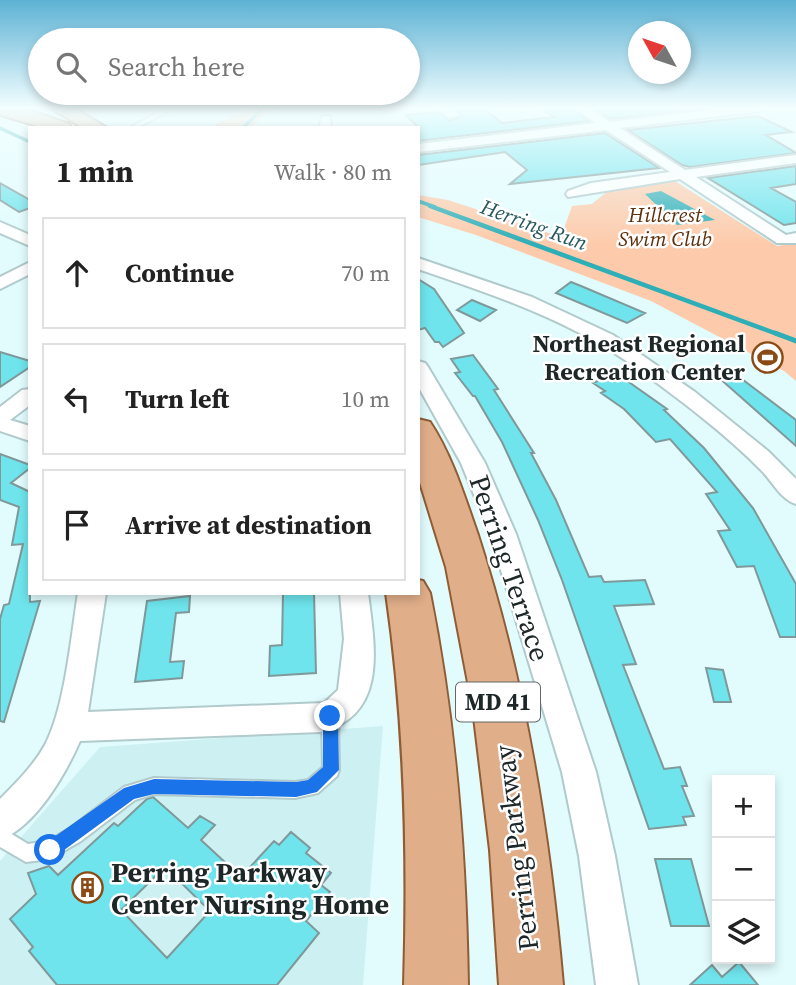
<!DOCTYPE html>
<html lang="en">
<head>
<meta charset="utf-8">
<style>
	body { margin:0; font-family:"Source Serif 4",serif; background:#f2f2f2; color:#222 }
	.controls { position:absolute; right:21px; bottom:21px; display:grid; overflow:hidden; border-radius:0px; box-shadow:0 4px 10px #0003 }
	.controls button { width:63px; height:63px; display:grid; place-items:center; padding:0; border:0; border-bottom:2px solid #e0e0e0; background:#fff; color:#222; font:35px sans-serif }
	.compass { position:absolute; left:628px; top:21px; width:63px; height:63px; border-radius:50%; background:#fff; box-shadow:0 4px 10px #0003; rotate:310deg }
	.stop { position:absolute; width:21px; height:21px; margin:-16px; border:5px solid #1a73e8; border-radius:50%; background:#fff }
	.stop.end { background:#1a73e8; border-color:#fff; box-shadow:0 2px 7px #0008 }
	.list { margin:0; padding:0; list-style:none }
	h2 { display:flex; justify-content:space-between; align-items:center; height:91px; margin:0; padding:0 28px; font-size:30px }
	h2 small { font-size:23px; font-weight:400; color:#767676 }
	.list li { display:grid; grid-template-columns:46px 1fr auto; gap:21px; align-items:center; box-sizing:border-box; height:112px; margin:0 14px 14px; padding:0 14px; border:2px solid #e0e0e0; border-radius:0px }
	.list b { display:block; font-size:26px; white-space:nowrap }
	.list em { font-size:23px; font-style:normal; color:#767676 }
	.icon { flex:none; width:38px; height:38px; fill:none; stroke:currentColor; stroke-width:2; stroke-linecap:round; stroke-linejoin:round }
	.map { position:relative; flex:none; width:796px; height:985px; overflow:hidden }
	.search { position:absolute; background:#fff; box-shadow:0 4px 10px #0003; left:28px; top:28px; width:392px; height:77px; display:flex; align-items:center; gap:18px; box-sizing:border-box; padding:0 24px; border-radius:38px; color:#767676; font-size:26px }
	.panel { position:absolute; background:#fff; box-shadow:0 4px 10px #0003; left:28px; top:126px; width:392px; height:469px; border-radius:0px }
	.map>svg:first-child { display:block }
</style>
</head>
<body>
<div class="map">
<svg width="796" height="985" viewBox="0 0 796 985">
	<rect width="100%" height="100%" fill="#e2fcfe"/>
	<path fill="#cdf1f3" d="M 383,726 L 363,985 L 0,985 L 0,861 L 100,747 Z"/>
	<path fill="#fdcbab" d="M 249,107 L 273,107 L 251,128 L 209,128 Z
		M 667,181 L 675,181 L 777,246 L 796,243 L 796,381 L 784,371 L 651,301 L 476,235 L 418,217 L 418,195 L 448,200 L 561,237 L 572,206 L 592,204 L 609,190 Z"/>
	<path fill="#2eaeb6" d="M 661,191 L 715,220 L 677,225 L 645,194 Z"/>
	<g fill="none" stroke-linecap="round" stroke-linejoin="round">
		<path stroke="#2eaeb6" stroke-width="3.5" d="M 0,128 L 30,142
			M 243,128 L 264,107
			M 418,201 L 435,207"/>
		<path stroke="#2eaeb6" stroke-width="4.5" d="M 430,206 L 780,335"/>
		<path stroke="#2eaeb6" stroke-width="5" d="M 775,333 L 796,341"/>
	</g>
	<path fill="#6fe4ec" stroke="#7f9899" stroke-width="2" fill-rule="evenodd" d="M 482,107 L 502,123 L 554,117 L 544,111 L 571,108 L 589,121 L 418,141 L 418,127 L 406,115 L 439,112 L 450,121 L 461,116 L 457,110 Z
		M 592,107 L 699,107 L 701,108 L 611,119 Z
		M 758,116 L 792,132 L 766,135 L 796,153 L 690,167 L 682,165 L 628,130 Z
		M 605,133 L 659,168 L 510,184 L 527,170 L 505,152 L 418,165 L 418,155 Z
		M 796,166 L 796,184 L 771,188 L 796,202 L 796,223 L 784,225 L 708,178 Z
		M 0,183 L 30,200 L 30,208 L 19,212 L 0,200 Z
		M 418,279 L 434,289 L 464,333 L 443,347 L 439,342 L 435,342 L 425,328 L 418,330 Z
		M 571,282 L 581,286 L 645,313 L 627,323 L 556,293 Z
		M 472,300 L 496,310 L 480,321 L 457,310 Z
		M 0,352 L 30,361 L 30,367 L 0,387 Z
		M 473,355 L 498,389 L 494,390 L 534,453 L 531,453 L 556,500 L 589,577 L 601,576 L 604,582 L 645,580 L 654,604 L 614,606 L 636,664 L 623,665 L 664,769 L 680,767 L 687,786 L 682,786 L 694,816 L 683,817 L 686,825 L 649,829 L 562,580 L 538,520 L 502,442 L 475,396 L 473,396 L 455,373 L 460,372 L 451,359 Z
		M 726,367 L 796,420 L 796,446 L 718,377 Z
		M 616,373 L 667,409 L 664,410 L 704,448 L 753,508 L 796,584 L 796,637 L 780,637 L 754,566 L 737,567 L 718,531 L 730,530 L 706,494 L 717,492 L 670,439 L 656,442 L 624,409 L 601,393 L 605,391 L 593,383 Z
		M 0,454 L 30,465 L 30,468 L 11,483 L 30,492 L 30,602 L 40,601 L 4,722 L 0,721 L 0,619 L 4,605 L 9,604 L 23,544 L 12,545 L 19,507 L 0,500 Z
		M 283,593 L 314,593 L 316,673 L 269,676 L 270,646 L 282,645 Z
		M 190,596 L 189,612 L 176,613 L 170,662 L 184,661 L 182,678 L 135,682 L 147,601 Z
		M 706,668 L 723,670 L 731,702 L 714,702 Z
		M 153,797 L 188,828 L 200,816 L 215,825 L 201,840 L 241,877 L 274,841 L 279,845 L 291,832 L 310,848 L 306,853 L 331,873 L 321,885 L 330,892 L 306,921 L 319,933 L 277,985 L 57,985 L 29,951 L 33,947 L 10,919 L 36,894 L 28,873 L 49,866 L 58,875 L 114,823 L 118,826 L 147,799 ZM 165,867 L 210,911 L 167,958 L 121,910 Z
		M 655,859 L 691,859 L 709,926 L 671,926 Z
		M 739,962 L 758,985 L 690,985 L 712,965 L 722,977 Z"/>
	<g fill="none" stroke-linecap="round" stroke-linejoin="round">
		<defs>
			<path id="service" d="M 168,107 L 176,107 L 138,127 L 133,126 Z
				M 330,709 L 336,711 L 338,716 L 339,770 L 337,776 L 318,793 L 295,798 L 154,794 L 135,800 L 81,841 L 50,859 L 26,862 L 0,847 L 0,827 L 28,844 L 48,841 L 69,829 L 124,787 L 154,778 L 295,782 L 308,780 L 323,767 L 322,716 L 324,711 Z"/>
			<path id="minor" d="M 438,107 L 451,107 L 459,115 L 449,118 Z
				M 573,107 L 587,107 L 610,122 L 735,107 L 774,107 L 768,110 L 620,128 L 685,170 L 796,155 L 796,163 L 696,177 L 786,235 L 796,233 L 796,243 L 777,243 L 680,179 L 568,197 L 566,194 L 568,191 L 591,183 L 670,172 L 606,130 L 418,152 L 418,144 L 596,123 Z
				M 322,116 L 330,116 L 331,128 L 319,128 Z
				M 0,222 L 30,235 L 30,246 L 0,233 Z
				M 418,258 L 532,297 L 613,335 L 695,392 L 768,451 L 796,479 L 796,504 C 782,500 773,483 763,472 C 725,433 679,399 635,367 C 570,320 494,295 418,269 Z
				M 30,262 L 30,274 L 0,289 L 0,277 Z
				M 418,361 L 425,363 L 428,367 L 485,463 L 516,534 L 596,772 L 615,856 L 638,985 L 596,985 L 579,856 L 562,772 L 490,534 L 461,463 L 418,386 Z
				M 30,389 L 30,405 L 10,420 L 30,426 L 30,441 L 0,431 L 0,407 L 22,390 Z
				M 78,593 L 106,593 L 88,712 L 324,703 L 338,690 L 344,639 L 340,593 L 368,593 C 375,647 388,715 321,732 L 80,741 C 65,775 36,826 0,840 L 0,799 C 16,783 34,765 45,745 C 65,707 71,637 78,593 Z"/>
			<path id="primary" d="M 0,107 L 29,110 L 69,124 L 71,128 L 44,128 L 0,115 Z
				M 49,107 L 73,107 L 107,128 L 83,128 Z
				M 418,419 L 430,422 C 452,455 465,498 478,535 C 525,680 550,834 563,985 L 499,985 L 490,850 L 473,709 L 446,567 L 418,476 Z
				M 418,580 L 423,581 L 430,593 C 456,723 466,853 468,985 L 404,985 C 408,853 405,724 386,593 L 418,593 Z"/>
		</defs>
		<use href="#service" stroke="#b1cacc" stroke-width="4"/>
		<use href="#minor" stroke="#b1cacc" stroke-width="4"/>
		<use href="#primary" stroke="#8f5c34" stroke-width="4"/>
		<use href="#service" fill="#fff" fill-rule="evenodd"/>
		<use href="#minor" fill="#fff" fill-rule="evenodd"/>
		<use href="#primary" fill="#e0ae89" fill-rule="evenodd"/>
	</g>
	<linearGradient id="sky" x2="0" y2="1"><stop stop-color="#5db2d4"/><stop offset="0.44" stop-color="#f2feff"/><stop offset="1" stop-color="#f2feff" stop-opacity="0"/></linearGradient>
	<rect width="796" height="245" fill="url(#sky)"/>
	<path fill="#1a73e8" d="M 330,709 L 338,716 L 339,770 L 317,792 L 296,797 L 154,794 L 134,799 L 56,856 L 50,858 L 44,856 L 42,850 L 44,844 L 124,788 L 154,779 L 296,782 L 308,780 L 323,767 L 323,716 Z"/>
	<defs>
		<symbol id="stadium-ring" viewBox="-11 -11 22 22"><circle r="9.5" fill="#fff" stroke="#8a4a14" stroke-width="1.5"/><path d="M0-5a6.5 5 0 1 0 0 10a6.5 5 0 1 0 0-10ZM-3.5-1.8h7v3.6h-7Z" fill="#8a4a14"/></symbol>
		<symbol id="building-ring" viewBox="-11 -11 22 22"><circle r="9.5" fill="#fff" stroke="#8a4a14" stroke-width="1.5"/><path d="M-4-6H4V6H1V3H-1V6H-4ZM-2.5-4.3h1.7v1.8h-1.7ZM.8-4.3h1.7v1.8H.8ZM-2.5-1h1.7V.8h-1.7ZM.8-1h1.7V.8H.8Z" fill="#8a4a14"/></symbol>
	</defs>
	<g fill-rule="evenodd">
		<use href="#stadium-ring" x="750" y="340" width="35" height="35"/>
		<use href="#building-ring" x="70" y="870" width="35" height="35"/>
	</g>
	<g text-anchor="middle" stroke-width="5" stroke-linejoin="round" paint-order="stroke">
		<g font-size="21" font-style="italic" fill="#5e300b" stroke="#fff">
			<text x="665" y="222">Hillcrest<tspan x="665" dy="24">Swim Club</tspan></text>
		</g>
		<g font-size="21" font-style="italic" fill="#25585c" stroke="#fff">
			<text transform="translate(534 225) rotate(20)" y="7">Herring Run</text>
		</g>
		<rect fill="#fff" stroke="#626868" stroke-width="2" x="456" y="682.5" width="84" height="39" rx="5"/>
		<g font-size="23" font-weight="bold" fill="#1e2728">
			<text x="498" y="710">MD 41</text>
		</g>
		<g font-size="24" font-weight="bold" fill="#1e2728" stroke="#fff" text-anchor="end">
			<text x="745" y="352">Northeast Regional<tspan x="745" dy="28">Recreation Center</tspan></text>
		</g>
		<g font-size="28" fill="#1e2728" stroke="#fff">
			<text transform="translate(510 568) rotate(71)" y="10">Perring Terrace</text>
			<text transform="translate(516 848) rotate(-97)" y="10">Perring Parkway</text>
		</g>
		<g font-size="28" font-weight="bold" fill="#1e2728" stroke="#fff" text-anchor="start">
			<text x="111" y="882">Perring Parkway<tspan x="111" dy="32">Center Nursing Home</tspan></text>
		</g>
	</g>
</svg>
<div class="controls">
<button>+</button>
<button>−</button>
<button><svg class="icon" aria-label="layers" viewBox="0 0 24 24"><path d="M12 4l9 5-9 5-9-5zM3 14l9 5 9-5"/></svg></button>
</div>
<svg class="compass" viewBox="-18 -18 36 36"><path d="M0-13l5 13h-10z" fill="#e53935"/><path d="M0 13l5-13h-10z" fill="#767676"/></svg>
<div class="stop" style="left:50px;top:850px"></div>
<div class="stop end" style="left:330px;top:716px"></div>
<div class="search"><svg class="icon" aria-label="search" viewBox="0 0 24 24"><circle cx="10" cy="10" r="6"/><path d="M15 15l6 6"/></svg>Search here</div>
<section class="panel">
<h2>1 min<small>Walk · 80 m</small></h2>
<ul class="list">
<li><svg class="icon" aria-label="ahead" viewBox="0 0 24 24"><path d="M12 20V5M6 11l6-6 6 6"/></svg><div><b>Continue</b></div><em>70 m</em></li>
<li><svg class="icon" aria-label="left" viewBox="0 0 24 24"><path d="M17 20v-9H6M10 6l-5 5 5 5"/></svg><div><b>Turn left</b></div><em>10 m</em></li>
<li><svg class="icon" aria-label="arrive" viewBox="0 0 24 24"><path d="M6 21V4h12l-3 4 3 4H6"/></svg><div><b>Arrive at destination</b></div></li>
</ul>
</section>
</div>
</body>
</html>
